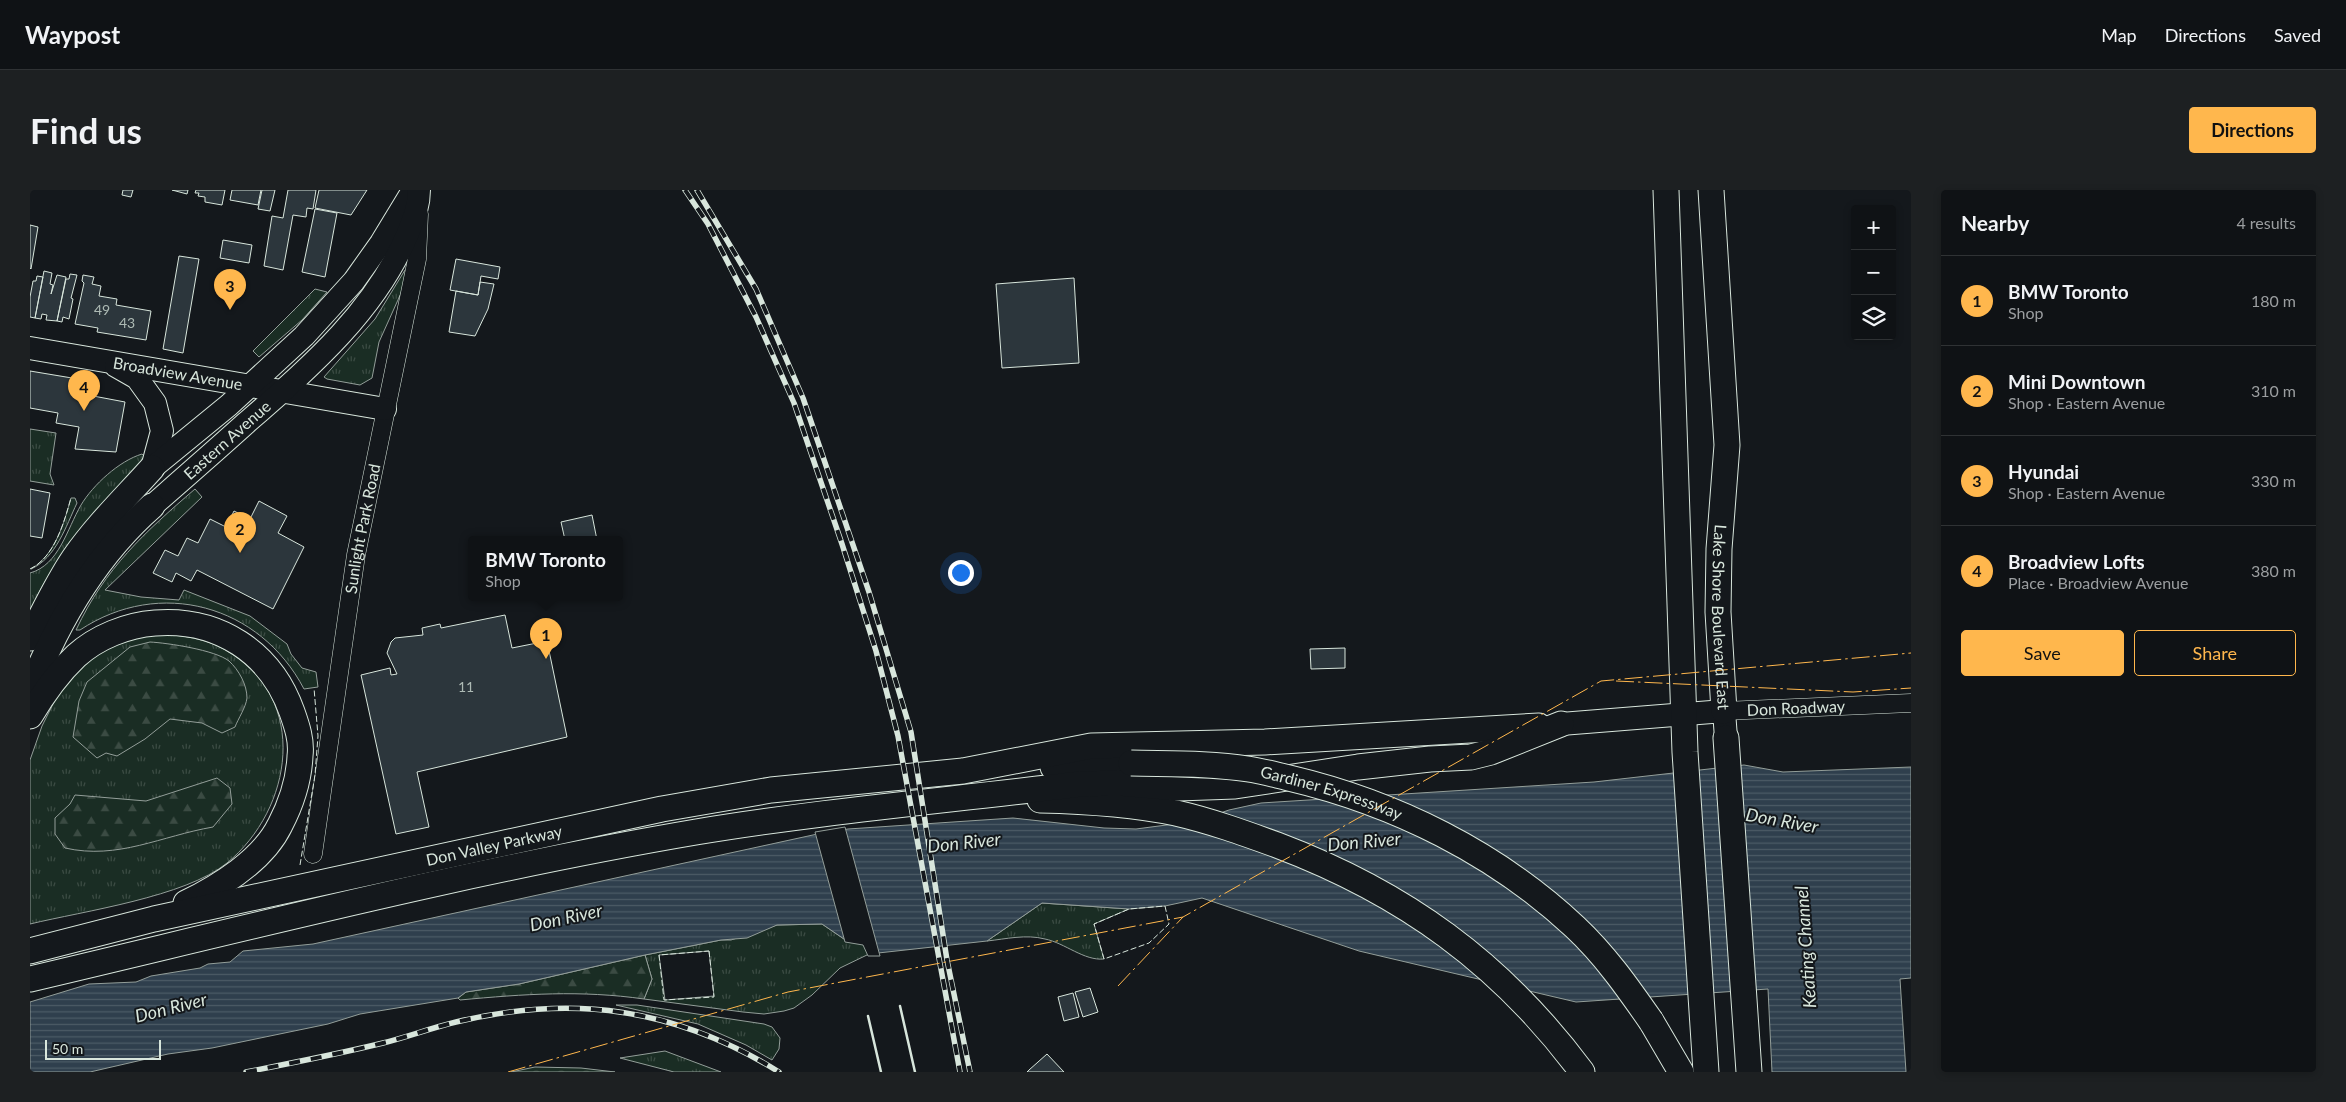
<!DOCTYPE html>
<html lang="en">
<head>
<meta charset="utf-8">
<style>
	body { margin:0; font-family:Lato,sans-serif; background:#1d2022; color:#f1f3f6 }
	.controls { position:absolute; right:15px; top:15px; display:grid; overflow:hidden; border-radius:5px; box-shadow:0 2px 8px #0003 }
	.controls button { width:45px; height:45px; display:grid; place-items:center; padding:0; border:0; border-bottom:1px solid #2f3234; background:#0f1215; color:#f1f3f6; font:25px sans-serif }
	.scale { position:absolute; left:15px; bottom:12px; width:116px; box-sizing:border-box; padding-left:5px; border:2px solid #d8e6dc; border-top:0; font-size:14px; line-height:18px; white-space:nowrap; color:#d8e6dc; -webkit-text-stroke:4px #14181c; paint-order:stroke }
	.you { position:absolute; left:930px; top:382px; width:18px; height:18px; margin:-12px; border:4px solid #fff; border-radius:50%; background:#1a73e8; box-shadow:0 0 0 8px #1a73e833 }
	.badge { display:grid; place-items:center; width:32px; height:32px; border-radius:50%; background:#ffb74d; color:#111; font-size:16px; font-weight:700 }
	.pin { position:absolute; translate:-50% -41px; filter:drop-shadow(0 1px 2px #0008) }
	.pin::after { content:''; position:absolute; top:26px; width:18px; height:15px; background:inherit; clip-path:polygon(0 0,100% 0,50% 100%) }
	.popup { position:absolute; left:438px; top:346px; width:155px; height:65px; box-sizing:border-box; display:grid; place-content:center; border-radius:5px; background:#0f1215; filter:drop-shadow(0 1px 4px #0005); font-size:16px; white-space:nowrap; color:#9b9ea0 }
	.popup b { font-size:19px; color:#f1f3f6 }
	.popup::after { content:''; position:absolute; left:50%; top:100%; margin-left:-10px; border:10px solid transparent; border-top-color:#0f1215 }
	.list { margin:0; padding:0; list-style:none }
	h2 { display:flex; justify-content:space-between; align-items:center; height:65px; margin:0; padding:0 20px; font-size:21px }
	h2 small { font-size:16px; font-weight:400; color:#9b9ea0 }
	.list li { display:grid; grid-template-columns:32px 1fr auto; gap:15px; align-items:center; box-sizing:border-box; height:90px; padding:0 20px; border-top:1px solid #2f3234 }
	.list b { display:block; font-size:19px; white-space:nowrap }
	.list p { margin:0; font-size:16px; white-space:nowrap; color:#9b9ea0 }
	.list em { font-size:16px; font-style:normal; color:#9b9ea0 }
	.actions { display:flex; gap:10px; padding:15px 20px }
	.actions a { flex:1; padding:11px 0; border:1px solid #ffb74d; border-radius:5px; text-align:center; font-size:18px; color:#ffb74d }
	.actions .main { background:#ffb74d; color:#111 }
	.icon { flex:none; width:28px; height:28px; fill:none; stroke:currentColor; stroke-width:2; stroke-linecap:round; stroke-linejoin:round }
	.map { position:relative; flex:none; width:1881px; height:882px; overflow:hidden; border-radius:5px }
	header { display:flex; align-items:center; gap:30px; box-sizing:border-box; height:70px; padding:0 25px; background:#0f1215; border-bottom:1px solid #2f3234 }
	header strong { font-size:24px }
	nav { display:flex; gap:28px; margin-inline-start:auto; font-size:18px }
	.intro { display:flex; align-items:center; justify-content:space-between; box-sizing:border-box; height:120px; padding:0 30px }
	h1 { margin:0; font-size:35px }
	.button { padding:12px 22px; border-radius:5px; background:#ffb74d; color:#111; font-size:18px; font-weight:700 }
	main { display:flex; gap:30px; padding:0 30px }
	aside { flex:1; background:#0f1215; border-radius:5px; box-shadow:0 2px 8px #0003 }
	.map>svg:first-child { display:block }
</style>
</head>
<body>
<header>
<strong>Waypost</strong>
<nav><a>Map</a><a>Directions</a><a>Saved</a></nav>
</header>
<div class="intro"><h1>Find us</h1><a class="button">Directions</a></div>
<main>
<div class="map">
<svg width="1881" height="882" viewBox="0 0 1881 882">
	<defs>
		<pattern id="grass-tufts" width="24" height="20" patternUnits="userSpaceOnUse" patternTransform="scale(1.25)"><rect width="24" height="20" fill="#1a2d24"/><path d="M3 7l-1-3M5 7V3M7 7l1-3M15 17l-1-3M17 17v-4M19 17l1-3" fill="none" stroke="#3b4b43"/></pattern>
		<pattern id="forest-firs" width="22" height="20" patternUnits="userSpaceOnUse" patternTransform="scale(1.25)"><rect width="22" height="20" fill="#1a2d24"/><path d="M5 1l3.5 6h-7zM16 11l3.5 6h-7z" fill="#3b4b43"/></pattern>
		<pattern id="park-crowns" width="20" height="18" patternUnits="userSpaceOnUse" patternTransform="scale(1.25)"><rect width="20" height="18" fill="#1a2d24"/><path d="M2 6a3 3 0 1 1 6 0M12 15a3 3 0 1 1 6 0" fill="none" stroke="#3b4b43"/></pattern>
		<pattern id="water-rules" width="6" height="5" patternUnits="userSpaceOnUse" patternTransform="scale(1.25)"><rect width="6" height="5" fill="#2f3f4d"/><path d="M0 2.5h6" fill="none" stroke="#4c5b66"/></pattern>
	</defs>
	<rect width="100%" height="100%" fill="#14181c"/>
	<path fill="url(#grass-tufts)" stroke="#939e99" fill-rule="evenodd" d="M 375,80 L 378,80 L 372,101 L 349,152 L 342,188 L 330,195 L 297,189 L 294,187 L 345,129 Z
		M 285,99 L 297,102 L 272,130 L 229,167 L 223,161 Z
		M 0,239 L 26,243 L 20,284 L 24,295 L 0,291 Z
		M 112,264 L 116,268 C 71,316 27,360 0,421 L 0,383 C 29,375 37,339 51,315 C 63,295 89,271 112,264 Z
		M 165,299 L 172,307 L 75,400 L 111,407 L 149,410 L 154,400 L 220,426 L 257,454 L 261,464 L 272,478 L 286,482 L 288,497 L 274,499 C 230,415 130,387 50,440 L 46,440 C 75,378 115,342 165,299 Z
		M 41,308 L 45,308 L 47,313 C 36,336 26,368 1,379 C 25,365 34,333 41,308 Z
		M 121,443 C 148,445 174,447 197,461 C 280,509 263,619 197,673 C 155,707 54,721 0,734 L 0,570 L 12,536 L 29,502 L 57,470 L 89,452 Z
		M 1012,713 L 1099,719 L 1064,734 L 1074,769 C 1054,771 1035,753 1015,749 C 996,744 976,749 957,751 Z
		M 792,734 L 814,749 L 835,753 L 839,764 L 810,778 L 782,805 L 764,818 L 754,821 L 734,824 L 713,822 L 614,809 L 622,789 L 615,765 L 691,750 L 701,750 L 747,735 ZM 679,761 L 684,806 L 635,810 L 629,765 Z
		M 586,815 L 607,815 L 734,834 L 742,837 L 750,848 L 749,859 L 742,870 L 716,855 L 668,834 Z
		M 635,861 L 691,882 L 644,882 L 590,868 Z"/>
	<path fill="url(#forest-firs)" stroke="#939e99" d="M 120,452 C 138,453 185,460 199,471 C 209,480 217,495 217,508 C 216,517 208,529 205,537 L 192,543 L 172,533 L 140,529 L 115,549 L 87,566 L 76,563 L 67,568 L 43,547 L 49,511 L 57,492 L 100,457 Z
		M 187,588 L 200,598 L 202,614 L 183,637 C 131,646 88,670 35,658 L 25,644 L 25,628 L 40,614 L 45,605 L 116,611 Z
		M 615,765 L 622,789 L 614,809 C 551,800 494,804 430,810 L 428,808 L 436,802 L 489,794 Z"/>
	<path fill="url(#park-crowns)" stroke="#939e99" d="M 505,877 L 551,878 L 585,882 L 481,882 Z"/>
	<path fill="url(#water-rules)" stroke="#939e99" d="M 1714,575 L 1753,582 L 1881,577 L 1881,788 L 1870,789 L 1876,882 L 1742,882 L 1738,799 L 1546,812 L 1329,761 L 1172,708 L 1135,716 L 1099,719 L 1012,713 L 957,751 L 839,764 L 835,753 L 814,749 L 792,734 L 747,735 L 717,748 L 691,750 L 615,765 L 489,794 L 436,802 L 428,808 L 330,824 L 298,834 L 182,858 L 138,864 L 60,882 L 0,882 L 0,812 L 59,794 L 106,792 L 121,786 L 170,778 L 178,774 L 200,772 L 213,761 L 283,754 L 792,643 L 818,639 L 983,628 L 1074,638 L 1106,639 L 1167,631 L 1199,620 L 1231,613 L 1564,592 Z"/>
	<path fill="#14181c" stroke="#939e99" d="M 815,637 L 850,766 L 838,766 L 833,755 L 815,752 L 785,642 Z"/>
	<path fill="#2c363c" stroke="#d8e6dc" d="M 93,0 L 103,0 L 101,7 L 92,5 Z
		M 142,0 L 158,0 L 157,4 Z
		M 166,0 L 195,0 L 192,15 L 175,12 L 175,7 L 168,6 L 169,3 L 165,3 Z
		M 202,0 L 231,0 L 228,15 L 200,10 Z
		M 232,0 L 245,0 L 240,21 L 228,19 Z
		M 258,0 L 286,0 L 283,19 L 277,18 L 276,27 L 263,25 L 253,80 L 234,76 L 242,26 L 253,28 Z
		M 289,0 L 337,0 L 321,25 L 285,18 Z
		M 285,19 L 307,23 L 295,87 L 272,82 Z
		M 0,35 L 8,37 L 1,79 L 0,78 Z
		M 193,50 L 222,55 L 219,73 L 190,68 Z
		M 149,66 L 169,69 L 153,163 L 133,159 Z
		M 426,69 L 470,77 L 468,89 L 451,86 L 448,105 L 420,100 Z
		M 14,81 L 22,83 L 20,94 L 23,95 L 21,104 L 27,85 L 36,87 L 27,131 L 16,130 L 17,125 L 12,124 L 11,129 L 5,128 Z
		M 40,84 L 47,85 L 41,108 L 43,109 L 39,129 L 33,127 L 32,132 L 27,131 L 36,89 L 39,89 Z
		M 53,85 L 64,87 L 62,94 L 71,96 L 69,106 L 87,109 L 86,115 L 121,121 L 116,150 L 67,142 L 68,138 L 45,134 L 54,93 L 52,91 Z
		M 7,86 L 13,87 L 5,128 L 0,127 L 0,107 L 3,91 L 6,91 Z
		M 1044,88 L 1049,173 L 972,178 L 966,94 Z
		M 450,92 L 464,94 L 458,119 L 445,146 L 419,142 L 426,101 L 448,105 Z
		M 0,181 L 60,191 L 58,205 L 95,212 L 86,262 L 45,259 L 49,237 L 26,233 L 28,223 L 0,218 Z
		M 0,299 L 20,303 L 12,348 L 0,346 Z
		M 229,311 L 257,326 L 248,343 L 274,357 L 243,419 L 167,380 L 161,391 L 146,383 L 142,392 L 123,383 L 135,360 L 148,366 L 157,348 L 168,353 L 180,329 L 196,337 L 204,321 L 220,329 Z
		M 562,325 L 567,350 L 535,350 L 531,332 Z
		M 475,425 L 482,458 L 517,451 L 537,547 L 387,582 L 399,637 L 366,644 L 331,485 L 360,478 L 361,485 L 367,484 L 357,463 L 361,452 L 365,448 L 393,445 L 392,438 L 410,434 L 411,438 Z
		M 1315,458 L 1315,478 L 1281,479 L 1280,459 Z
		M 1060,798 L 1068,822 L 1053,827 L 1045,802 Z
		M 1043,803 L 1049,827 L 1034,831 L 1028,807 Z
		M 1017,864 L 1034,882 L 997,882 L 999,880 Z"/>
	<g fill="none" stroke-linecap="round" stroke-linejoin="round">
		<defs>
			<g id="minor">
				<path id="s1" d="M 1694,521 L 1881,513"/>
				<path id="s2" d="M 283,664 L 326,365 L 387,69 L 389,24"/>
			</g>
			<g id="major">
				<path id="s3" d="M 0,158 L 355,219"/>
				<path d="M 86,176 L 107,188 L 125,213 L 132,241 L 122,278"/>
				<path d="M 122,278 L 199,215 L 274,146 L 324,91 L 351,53 L 382,2"/>
				<path id="s4" d="M 122,316 C 154,288 185,261 216,233 C 279,178 345,122 378,43 C 384,28 389,16 389,0"/>
				<path d="M 1531,534 L 1694,521 L 1696,548"/>
			</g>
			<g id="highway">
				<path d="M 1636,0 L 1655,562 L 1676,882"/>
				<path id="s5" d="M 1681,0 L 1697,255 L 1689,359 L 1688,422 L 1694,521"/>
				<path d="M 0,448 C 14,421 27,393 44,368 C 67,335 96,307 122,278"/>
				<path d="M 0,501 C 27,432 66,365 122,316"/>
				<path d="M 0,526 C 13,504 27,484 46,466 C 67,447 97,435 125,433 C 188,428 241,462 262,522 C 267,536 272,551 270,566 C 269,589 261,614 250,635 C 233,670 189,697 156,713"/>
				<path d="M 1696,548 L 1719,882"/>
				<path d="M 1023,577 L 1101,573"/>
				<path d="M 1010,610 C 1055,611 1102,614 1146,623 C 1181,631 1214,643 1247,655 C 1374,703 1471,773 1552,882"/>
				<path id="s6" d="M 0,761 L 124,729 L 632,619 L 741,600 L 933,581 L 1061,556 L 1235,552 L 1509,536"/>
				<path d="M 0,789 C 221,737 442,680 666,642 C 793,621 922,610 1050,594 L 1088,593 L 1148,598 L 1205,596 L 1328,577 L 1400,569 L 1441,567 L 1461,562 L 1531,534"/>
				<path d="M 1621,831 L 1651,882"/>
			</g>
		</defs>
		<use href="#minor" stroke="#d8e6dc" stroke-width="19"/>
		<use href="#major" stroke="#d8e6dc" stroke-width="24"/>
		<use href="#highway" stroke="#d8e6dc" stroke-width="27"/>
		<use href="#minor" stroke="#14181c" stroke-width="18"/>
		<use href="#major" stroke="#14181c" stroke-width="22"/>
		<use href="#highway" stroke="#14181c" stroke-width="25"/>
		<defs>
			<path id="rail" d="M 655,0 L 678,34 L 726,127 L 764,213 L 812,354 L 846,461 L 868,546 L 930,882
				M 667,0 L 726,99 L 773,208 L 839,402 L 881,542 L 917,770 L 940,882
				M 216,882 C 262,873 308,864 353,853 C 377,847 401,838 426,832 C 543,804 646,818 749,882"/>
		</defs>
		<use href="#rail" stroke="#d8e6dc" stroke-width="5.5"/>
		<use href="#rail" stroke="#14181c" stroke-width="4" stroke-dasharray="11" stroke-linecap="butt"/>
		<defs>
			<g id="highway-bridge">
				<path id="s7" d="M 1101,573 C 1140,574 1180,573 1218,579 C 1232,581 1246,585 1259,588 C 1365,613 1466,663 1545,737 C 1575,765 1598,798 1621,831"/>
			</g>
		</defs>
		<use href="#highway-bridge" stroke="#d8e6dc" stroke-width="27" stroke-linecap="butt"/>
		<use href="#highway-bridge" stroke="#14181c" stroke-width="25"/>
		<path stroke="#d8e6dc" stroke-width="1" stroke-dasharray="6 2.5" stroke-linecap="butt" d="M 0,379 C 25,367 34,332 41,308
			M 270,675 L 285,585 L 288,546 L 284,498
			M 1135,716 L 1139,734 L 1119,753 L 1074,769 L 1064,734 L 1099,719 Z
			M 679,761 L 684,807 L 634,810 L 629,765 Z"/>
		<path stroke="#d8e6dc" stroke-width="2.5" d="M 870,816 L 885,882
			M 838,826 L 851,882"/>
		<path stroke="#ffb74d" stroke-width="1" stroke-dasharray="18 4 2.5 4" stroke-linecap="butt" d="M 1586,491 L 1823,502 L 1881,498
			M 1088,796 L 1153,727 L 1571,491 L 1881,463
			M 478,882 L 758,802 L 1153,727"/>
	</g>
	<g text-anchor="middle" stroke-width="4" stroke-linejoin="round" paint-order="stroke">
		<g font-size="14" fill="#adbab4">
			<text x="72" y="125">49</text>
			<text x="97" y="138">43</text>
			<text x="436" y="502">11</text>
		</g>
		<g font-size="16" fill="#d8e6dc" stroke="#14181c">
			<text dy="6" stroke="none"><textPath href="#s3" startOffset="150">Broadview Avenue</textPath></text>
			<text dy="6" stroke="none"><textPath href="#s4" startOffset="100">Eastern Avenue</textPath></text>
			<text dy="6" stroke="none"><textPath href="#s2" startOffset="329">Sunlight Park Road</textPath></text>
			<text dy="6" stroke="none"><textPath href="#s5" startOffset="428">Lake Shore Boulevard East</textPath></text>
			<text dy="6" stroke="none"><textPath href="#s1" startOffset="72">Don Roadway</textPath></text>
			<text dy="6" stroke="none"><textPath href="#s7" startOffset="204">Gardiner Expressway</textPath></text>
			<text dy="6" stroke="none"><textPath href="#s6" startOffset="476">Don Valley Parkway</textPath></text>
		</g>
		<g font-size="18" font-style="italic" fill="#d8e6dc" stroke="#14181c">
			<text transform="translate(1752 631) rotate(10)" y="6">Don River</text>
			<text transform="translate(1334 652) rotate(-5)" y="6">Don River</text>
			<text transform="translate(934 653) rotate(-6)" y="6">Don River</text>
			<text transform="translate(536 728) rotate(-12)" y="6">Don River</text>
			<text transform="translate(1776 757) rotate(-94)" y="6">Keating Channel</text>
			<text transform="translate(141 818) rotate(-14)" y="6">Don River</text>
		</g>
	</g>
</svg>
<div class="controls">
<button>+</button>
<button>−</button>
<button><svg class="icon" aria-label="layers" viewBox="0 0 24 24"><path d="M12 4l9 5-9 5-9-5zM3 14l9 5 9-5"/></svg></button>
</div>
<div class="scale">50 m</div>
<div class="you"></div>
<div class="pin badge" style="left:516px;top:469px">1</div>
<div class="popup"><b>BMW Toronto</b>Shop</div>
<div class="pin badge" style="left:210px;top:363px">2</div>
<div class="pin badge" style="left:200px;top:120px">3</div>
<div class="pin badge" style="left:54px;top:221px">4</div>
</div>
<aside>
<h2>Nearby<small>4 results</small></h2>
<ul class="list">
<li><span class="badge">1</span><div><b>BMW Toronto</b><p>Shop</p></div><em>180 m</em></li>
<li><span class="badge">2</span><div><b>Mini Downtown</b><p>Shop · Eastern Avenue</p></div><em>310 m</em></li>
<li><span class="badge">3</span><div><b>Hyundai</b><p>Shop · Eastern Avenue</p></div><em>330 m</em></li>
<li><span class="badge">4</span><div><b>Broadview Lofts</b><p>Place · Broadview Avenue</p></div><em>380 m</em></li>
</ul>
<div class="actions"><a class="main">Save</a><a>Share</a></div>
</aside>
</main>
</body>
</html>
